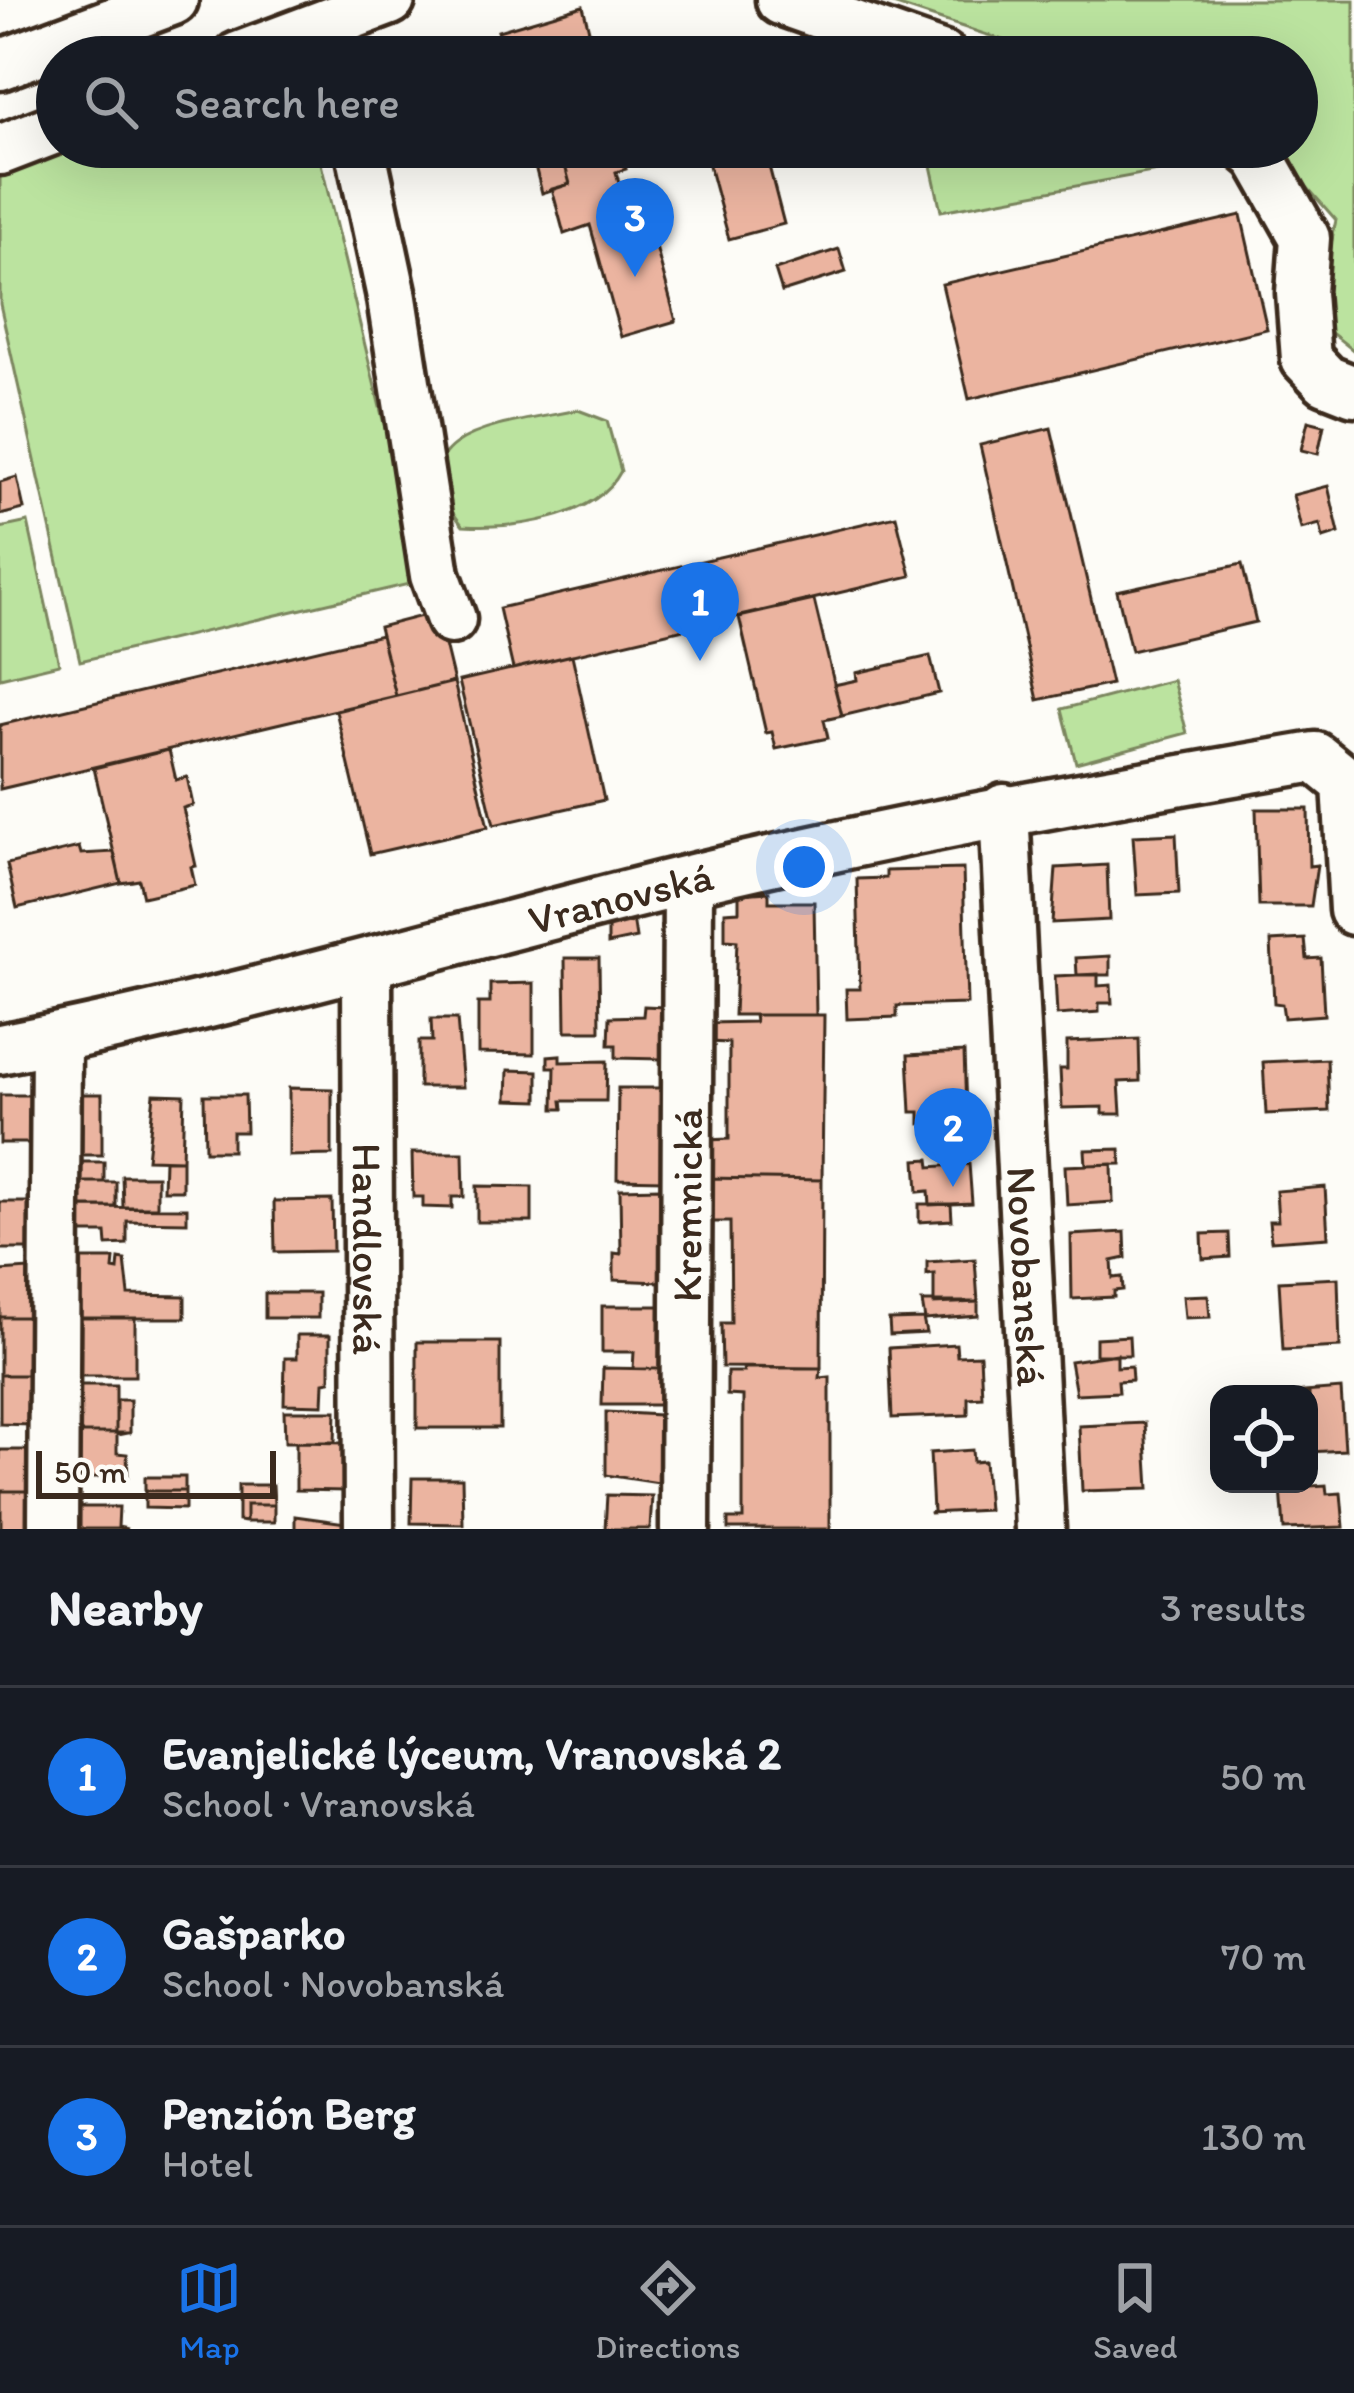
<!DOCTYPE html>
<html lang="en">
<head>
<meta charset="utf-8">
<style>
	body { margin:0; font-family:Itim,sans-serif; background:#20242c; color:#f1f3f6 }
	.controls { position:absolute; right:36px; bottom:36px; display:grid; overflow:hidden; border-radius:24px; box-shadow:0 12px 48px #0002 }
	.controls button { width:108px; height:108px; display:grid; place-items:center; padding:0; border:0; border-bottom:3px solid #363941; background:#171b24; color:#f1f3f6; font:60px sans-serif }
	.scale { position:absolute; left:36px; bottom:30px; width:240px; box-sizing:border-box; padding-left:12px; border:6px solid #3b2a1e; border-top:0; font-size:33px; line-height:42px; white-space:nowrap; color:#3b2a1e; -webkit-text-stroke:9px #fdfcf7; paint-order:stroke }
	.you { position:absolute; left:804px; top:867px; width:42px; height:42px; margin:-30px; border:9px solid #fff; border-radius:50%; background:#1a73e8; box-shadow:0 0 0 18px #1a73e833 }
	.badge { display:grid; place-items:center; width:78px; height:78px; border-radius:50%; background:#1a73e8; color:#fff; font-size:39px; font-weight:700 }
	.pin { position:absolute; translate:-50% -99px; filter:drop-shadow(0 3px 6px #0008) }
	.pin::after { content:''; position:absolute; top:63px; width:42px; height:36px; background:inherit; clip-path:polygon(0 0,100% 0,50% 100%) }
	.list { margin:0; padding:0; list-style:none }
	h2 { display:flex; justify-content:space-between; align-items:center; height:156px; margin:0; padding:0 48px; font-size:51px }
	h2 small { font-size:39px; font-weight:400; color:#9ea1a6 }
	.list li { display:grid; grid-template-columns:78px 1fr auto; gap:36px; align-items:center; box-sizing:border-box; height:180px; padding:0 48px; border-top:3px solid #363941 }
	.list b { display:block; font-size:45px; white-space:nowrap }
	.list p { margin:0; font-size:39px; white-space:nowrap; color:#9ea1a6 }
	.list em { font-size:39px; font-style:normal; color:#9ea1a6 }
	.icon { flex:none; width:66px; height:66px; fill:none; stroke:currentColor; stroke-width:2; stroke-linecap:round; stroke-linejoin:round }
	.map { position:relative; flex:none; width:1354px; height:1529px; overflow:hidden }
	.search { position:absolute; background:#171b24; box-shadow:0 12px 48px #0002; left:36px; right:36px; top:36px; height:132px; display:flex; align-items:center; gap:30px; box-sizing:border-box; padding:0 42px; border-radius:66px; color:#9ea1a6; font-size:45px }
	.sheet { height:696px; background:#171b24 }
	nav { display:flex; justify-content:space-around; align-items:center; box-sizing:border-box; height:168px; border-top:3px solid #363941; background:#171b24; font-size:33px; color:#9ea1a6 }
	nav a { display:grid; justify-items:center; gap:6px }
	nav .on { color:#1a73e8 }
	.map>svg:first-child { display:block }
</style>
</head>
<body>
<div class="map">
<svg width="1354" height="1529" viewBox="0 0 1354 1529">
	<rect width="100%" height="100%" fill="#fdfcf7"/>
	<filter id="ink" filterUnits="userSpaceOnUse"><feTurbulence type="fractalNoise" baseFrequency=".00833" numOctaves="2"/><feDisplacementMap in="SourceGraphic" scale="24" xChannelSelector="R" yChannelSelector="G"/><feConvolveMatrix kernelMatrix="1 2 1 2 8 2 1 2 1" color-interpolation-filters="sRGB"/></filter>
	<g filter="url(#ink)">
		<path fill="#bbe39f" stroke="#7b865e" stroke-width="3" d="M 881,0 L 1354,0 L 1354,351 L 1315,320 L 1336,220 L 1307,187 L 1284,147 L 1297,147 L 1297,57 L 1054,57 Z
			M 57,147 L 317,147 L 422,581 L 80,661 L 0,304 L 0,166 Z
			M 927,147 L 1175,147 L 1185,166 L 941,211 Z
			M 578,410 L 607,421 L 621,471 C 596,519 514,529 463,526 C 384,430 513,424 578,410 Z
			M 28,522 L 59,664 L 0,678 L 0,528 Z
			M 1173,680 L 1187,733 L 1076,763 L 1062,709 Z"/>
		<path fill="#ebb4a0" stroke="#3b2a1e" stroke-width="3" d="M 583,6 L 592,43 L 544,57 L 506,57 L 498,31 Z
			M 530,147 L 560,147 L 570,184 L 542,193 Z
			M 560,147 L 620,147 L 626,169 L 616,172 L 624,200 L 642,195 L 676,321 L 621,337 L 590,225 L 564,234 L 552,189 L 570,184 Z
			M 704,147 L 764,147 L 784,224 L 729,239 Z
			M 1241,215 L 1267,329 L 969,399 L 942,284 Z
			M 839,249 L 846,272 L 782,292 L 775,270 Z
			M 1308,421 L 1324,425 L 1318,454 L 1301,450 Z
			M 1051,428 L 1111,684 L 1038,700 L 980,445 Z
			M 17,477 L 24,509 L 0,515 L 0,482 Z
			M 1328,486 L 1339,533 L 1323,538 L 1320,524 L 1301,529 L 1293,495 Z
			M 896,516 L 911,576 L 513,669 L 499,608 Z
			M 1242,564 L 1256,622 L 1131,651 L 1117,591 Z
			M 814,600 L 842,716 L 824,720 L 828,738 L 776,749 L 772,732 L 766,733 L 739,617 Z
			M 437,612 L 454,682 L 396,696 L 379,627 Z
			M 381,635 L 396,696 L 0,789 L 0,725 Z
			M 572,655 L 604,800 L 494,825 L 459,681 Z
			M 930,656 L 939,693 L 842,716 L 834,685 L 857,680 L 856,673 Z
			M 454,682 L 488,827 L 370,854 L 336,711 Z
			M 169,750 L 176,780 L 187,777 L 193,805 L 183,808 L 196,866 L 191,867 L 195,885 L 143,897 L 139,880 L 121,883 L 94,768 Z
			M 1256,809 L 1308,809 L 1309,866 L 1317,865 L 1311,906 L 1259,906 Z
			M 1176,834 L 1179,893 L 1137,895 L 1133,836 Z
			M 79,847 L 81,854 L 114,852 L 121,883 L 17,908 L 7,864 Z
			M 1107,865 L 1109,920 L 1052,923 L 1056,868 Z
			M 963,869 L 967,1004 L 897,1006 L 897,1017 L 847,1019 L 846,989 L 860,989 L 857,879 L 886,878 L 886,871 Z
			M 769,892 L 769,902 L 814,902 L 816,1015 L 734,1015 L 737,941 L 725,940 L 725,912 L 739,911 L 739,894 Z
			M 633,918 L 636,938 L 608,944 L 608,925 Z
			M 1305,939 L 1307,959 L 1321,958 L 1324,1015 L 1284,1018 L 1282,1004 L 1274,1003 L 1271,941 Z
			M 1110,956 L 1110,975 L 1077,975 L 1076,958 Z
			M 565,958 L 599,958 L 600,1031 L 566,1031 Z
			M 1098,974 L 1098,986 L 1111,985 L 1112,1003 L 1099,1003 L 1099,1012 L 1057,1015 L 1055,976 Z
			M 534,983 L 534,1054 L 478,1053 L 478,1003 L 490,1003 L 490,984 Z
			M 644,1006 L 663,1007 L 662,1059 L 616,1058 L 616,1045 L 609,1045 L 610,1017 L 643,1016 Z
			M 754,1015 L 824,1015 L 822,1180 L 707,1178 L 707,1140 L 729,1139 L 729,1043 L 708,1042 L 708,1023 L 755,1022 Z
			M 431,1019 L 457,1019 L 463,1087 L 419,1087 L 419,1041 L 432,1041 Z
			M 1139,1039 L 1140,1081 L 1119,1082 L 1121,1114 L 1103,1114 L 1103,1107 L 1062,1108 L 1060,1069 L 1067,1069 L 1067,1042 Z
			M 964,1052 L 966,1110 L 961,1110 L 961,1121 L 920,1124 L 920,1112 L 911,1112 L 908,1055 Z
			M 560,1055 L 560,1062 L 607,1061 L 606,1101 L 562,1101 L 563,1109 L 554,1109 L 555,1067 L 548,1067 L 548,1056 Z
			M 1327,1059 L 1329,1111 L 1266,1114 L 1263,1062 Z
			M 508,1070 L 538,1071 L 538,1101 L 507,1100 Z
			M 289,1088 L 332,1089 L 332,1155 L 289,1156 Z
			M 618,1088 L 665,1088 L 663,1180 L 617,1179 Z
			M 76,1094 L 102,1094 L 102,1155 L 77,1155 Z
			M 154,1094 L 184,1095 L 182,1160 L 147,1159 Z
			M 0,1095 L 30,1095 L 30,1143 L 0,1143 Z
			M 204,1095 L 245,1095 L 246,1132 L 232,1132 L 232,1151 L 205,1151 Z
			M 1120,1149 L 1121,1164 L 1086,1165 L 1085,1150 Z
			M 412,1153 L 463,1153 L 464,1197 L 452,1197 L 452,1208 L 423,1207 L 423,1197 L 413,1197 Z
			M 929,1159 L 930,1167 L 969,1164 L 972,1203 L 930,1205 L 929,1191 L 918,1192 L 916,1160 Z
			M 164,1160 L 182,1160 L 182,1190 L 163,1190 Z
			M 76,1162 L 104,1162 L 104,1182 L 76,1182 Z
			M 1112,1164 L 1113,1202 L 1067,1205 L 1065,1166 Z
			M 122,1176 L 157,1176 L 157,1207 L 123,1207 Z
			M 707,1178 L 822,1180 L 821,1368 L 722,1367 L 721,1323 L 731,1323 L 730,1222 L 706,1222 Z
			M 76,1182 L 116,1182 L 116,1207 L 76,1207 Z
			M 477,1186 L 532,1187 L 532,1222 L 477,1222 Z
			M 1325,1187 L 1328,1237 L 1271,1241 L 1269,1221 L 1278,1221 L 1276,1191 Z
			M 660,1188 L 660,1282 L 614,1280 L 614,1253 L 621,1254 L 620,1189 Z
			M 332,1200 L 333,1251 L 275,1252 L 274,1201 Z
			M 0,1202 L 30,1202 L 30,1249 L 0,1249 Z
			M 919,1204 L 951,1204 L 952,1220 L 919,1222 Z
			M 76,1207 L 187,1208 L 187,1222 L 127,1221 L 127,1244 L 107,1245 L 106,1233 L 76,1233 Z
			M 1125,1232 L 1126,1258 L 1112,1261 L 1113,1278 L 1122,1277 L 1123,1290 L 1114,1291 L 1114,1297 L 1072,1299 L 1071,1235 Z
			M 1229,1233 L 1230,1257 L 1203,1259 L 1202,1234 Z
			M 76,1259 L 114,1259 L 113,1269 L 118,1270 L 119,1259 L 125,1260 L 129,1295 L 185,1296 L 185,1318 L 75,1318 Z
			M 975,1259 L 978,1302 L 934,1304 L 934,1274 L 927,1275 L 927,1262 Z
			M 29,1269 L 29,1317 L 0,1317 L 0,1271 Z
			M 1338,1278 L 1340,1347 L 1283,1350 L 1279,1281 Z
			M 265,1293 L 318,1293 L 318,1318 L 265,1318 Z
			M 1208,1295 L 1210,1317 L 1185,1318 L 1183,1296 Z
			M 922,1302 L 978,1302 L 978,1316 L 925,1320 Z
			M 602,1306 L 660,1306 L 659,1369 L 633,1369 L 634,1352 L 602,1352 Z
			M 0,1317 L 29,1317 L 29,1375 L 0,1375 Z
			M 75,1318 L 135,1318 L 135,1376 L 76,1376 Z
			M 889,1320 L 923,1319 L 926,1333 L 890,1335 Z
			M 297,1335 L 330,1335 L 330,1381 L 324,1382 L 323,1405 L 284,1404 L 285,1358 L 297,1358 Z
			M 1129,1336 L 1130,1355 L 1096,1355 L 1096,1338 Z
			M 417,1342 L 500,1342 L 500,1428 L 417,1428 Z
			M 956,1344 L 957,1356 L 980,1355 L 982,1397 L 968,1398 L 968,1415 L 892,1418 L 889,1348 Z
			M 1117,1354 L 1117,1367 L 1131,1366 L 1132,1380 L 1118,1381 L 1119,1392 L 1076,1394 L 1070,1361 Z
			M 603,1368 L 659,1369 L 659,1405 L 602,1405 Z
			M 743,1368 L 821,1368 L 820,1378 L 830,1377 L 830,1529 L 728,1529 L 728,1519 L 743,1519 L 743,1396 L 727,1395 L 727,1372 L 744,1372 Z
			M 0,1375 L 29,1375 L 29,1425 L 0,1424 Z
			M 75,1385 L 116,1385 L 116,1433 L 76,1433 Z
			M 1341,1389 L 1345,1450 L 1309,1452 L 1309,1394 L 1291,1393 Z
			M 116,1400 L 130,1400 L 130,1433 L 116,1433 Z
			M 284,1411 L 336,1411 L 335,1442 L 285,1442 Z
			M 606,1412 L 659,1415 L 659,1483 L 606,1475 Z
			M 1145,1423 L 1149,1489 L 1082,1491 L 1079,1426 Z
			M 76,1433 L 127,1433 L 117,1435 L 117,1453 L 127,1454 L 128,1477 L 76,1477 Z
			M 296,1442 L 345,1443 L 345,1491 L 296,1490 Z
			M 0,1450 L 28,1450 L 29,1491 L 0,1491 Z
			M 972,1450 L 973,1462 L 984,1461 L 988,1510 L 929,1513 L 933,1511 L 930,1453 Z
			M 145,1477 L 185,1477 L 185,1491 L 145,1491 Z
			M 412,1478 L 462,1478 L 463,1524 L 411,1523 Z
			M 238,1485 L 273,1485 L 274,1505 L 246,1505 L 246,1522 L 238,1521 Z
			M 1326,1485 L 1327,1494 L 1341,1493 L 1344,1527 L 1284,1529 L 1281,1488 Z
			M 1,1491 L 29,1491 L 29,1529 L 1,1529 Z
			M 145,1491 L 185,1491 L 185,1509 L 145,1508 Z
			M 607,1495 L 652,1496 L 650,1529 L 605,1529 Z
			M 246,1505 L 274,1505 L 274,1522 L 246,1522 Z
			M 76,1507 L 119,1507 L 118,1527 L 127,1529 L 75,1529 Z
			M 295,1516 L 346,1523 L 346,1529 L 295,1529 Z"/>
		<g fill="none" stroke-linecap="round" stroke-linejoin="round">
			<defs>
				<g id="minor">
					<path d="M 781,0 L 943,57"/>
					<path d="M 238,57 L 390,0"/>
					<path d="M 0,65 L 173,0"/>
					<path d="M 360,147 L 391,292 L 435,575 L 451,619"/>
					<path d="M 1247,147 L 1259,157 L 1305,238 L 1301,293 L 1306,359 L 1326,380 L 1354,391"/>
					<path d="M 0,150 L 57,128"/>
					<path id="s1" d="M 1004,809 L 1040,1529"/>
					<path id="s2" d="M 367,967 L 369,1529"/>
					<path id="s3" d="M 0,1049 C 212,1008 419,948 628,895 C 855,837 1084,796 1315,757 L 1347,783 L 1354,910"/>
					<path d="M 53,1529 L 56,1038"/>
					<path id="s4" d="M 685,1529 L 688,881"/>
				</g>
			</defs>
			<use href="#minor" stroke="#3b2a1e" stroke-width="57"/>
			<use href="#minor" stroke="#fdfcf7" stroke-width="48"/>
		</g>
	</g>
	<g text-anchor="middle" stroke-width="9" stroke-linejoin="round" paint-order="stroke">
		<g font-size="42" fill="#3b2a1e" stroke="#fdfcf7">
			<text dy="15" stroke="none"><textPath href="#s3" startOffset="639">Vranovská</textPath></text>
			<text dy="15" stroke="none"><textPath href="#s4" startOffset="324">Kremnická</textPath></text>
			<text dy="15" stroke="none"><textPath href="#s2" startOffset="282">Handlovská</textPath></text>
			<text dy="15" stroke="none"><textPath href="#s1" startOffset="468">Novobanská</textPath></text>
		</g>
	</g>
</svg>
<div class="controls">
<button><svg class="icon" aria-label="locate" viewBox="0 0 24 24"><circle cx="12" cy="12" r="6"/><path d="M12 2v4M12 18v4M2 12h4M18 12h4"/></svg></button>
</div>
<div class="scale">50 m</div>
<div class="you"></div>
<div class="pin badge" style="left:700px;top:661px">1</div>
<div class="pin badge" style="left:953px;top:1187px">2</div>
<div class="pin badge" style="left:635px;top:277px">3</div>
<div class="search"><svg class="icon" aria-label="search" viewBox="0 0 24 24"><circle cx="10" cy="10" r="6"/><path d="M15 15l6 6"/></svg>Search here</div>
</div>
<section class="sheet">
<h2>Nearby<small>3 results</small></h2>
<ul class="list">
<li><span class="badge">1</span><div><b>Evanjelické lýceum, Vranovská 2</b><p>School · Vranovská</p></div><em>50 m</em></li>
<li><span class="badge">2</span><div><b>Gašparko</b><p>School · Novobanská</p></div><em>70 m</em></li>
<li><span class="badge">3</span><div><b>Penzión Berg</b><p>Hotel</p></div><em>130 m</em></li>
</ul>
</section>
<nav>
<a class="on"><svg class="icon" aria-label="map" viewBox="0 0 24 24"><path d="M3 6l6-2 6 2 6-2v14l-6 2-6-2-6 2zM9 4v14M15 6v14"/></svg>Map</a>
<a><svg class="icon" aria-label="directions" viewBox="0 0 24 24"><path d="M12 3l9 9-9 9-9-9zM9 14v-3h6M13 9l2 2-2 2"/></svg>Directions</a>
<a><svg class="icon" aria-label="saved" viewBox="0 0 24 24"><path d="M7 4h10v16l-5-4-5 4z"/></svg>Saved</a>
</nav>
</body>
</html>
